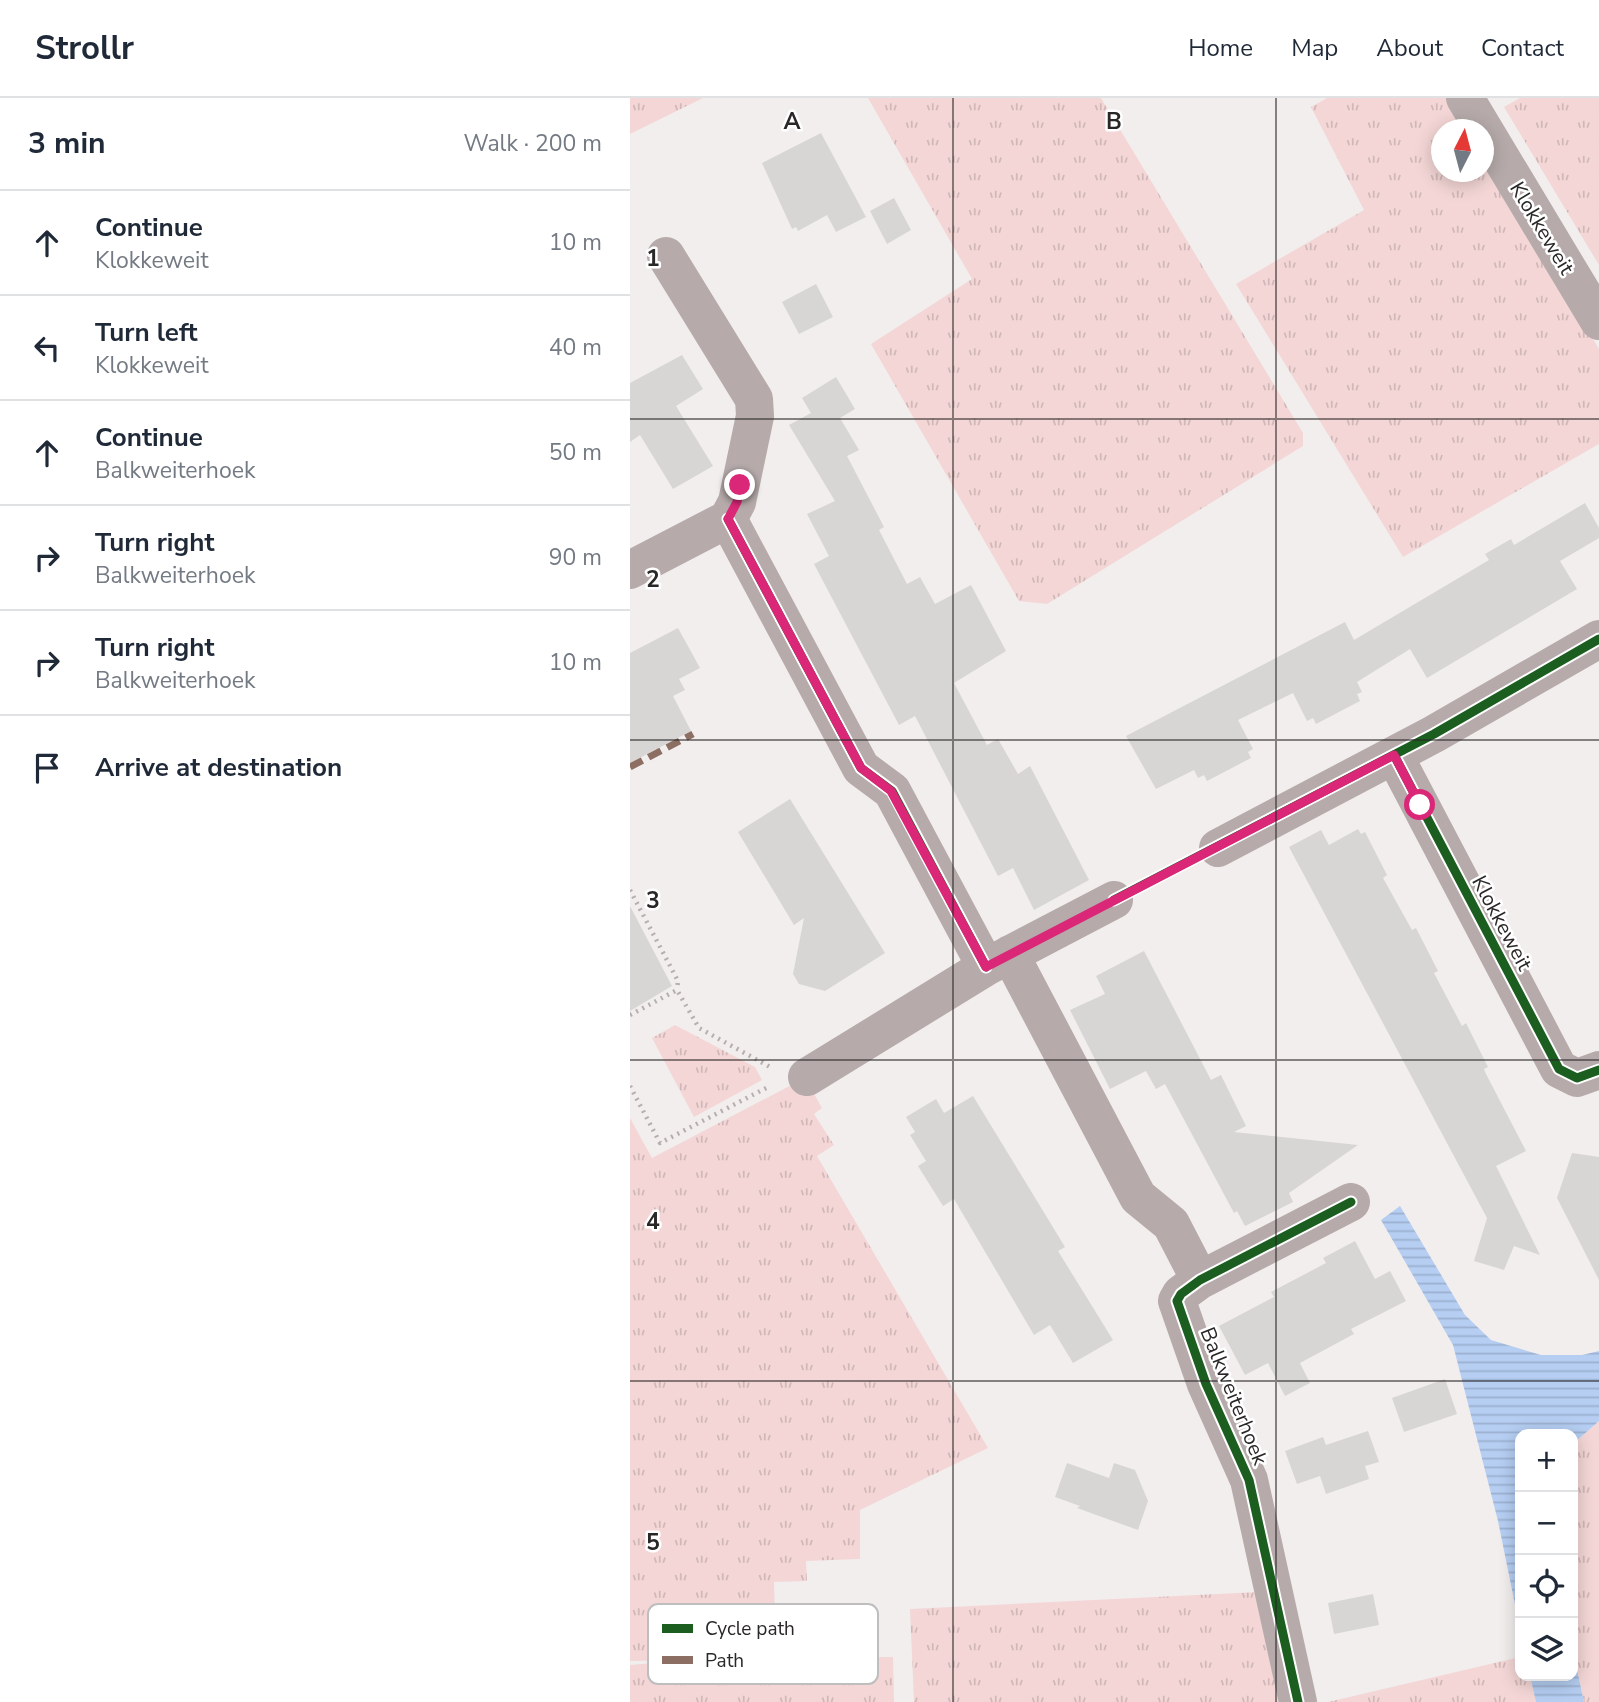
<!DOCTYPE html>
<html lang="en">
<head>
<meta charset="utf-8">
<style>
	body { margin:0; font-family:"Nunito Sans",sans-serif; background:#f2f2f3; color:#1f2937 }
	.controls { position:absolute; right:21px; bottom:21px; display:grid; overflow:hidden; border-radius:14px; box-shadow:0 4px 18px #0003 }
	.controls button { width:63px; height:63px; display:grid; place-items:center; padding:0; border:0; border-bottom:2px solid #e0e1e3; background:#fff; color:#1f2937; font:35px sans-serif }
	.compass { position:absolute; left:801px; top:21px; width:63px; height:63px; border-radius:50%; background:#fff; box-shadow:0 4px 18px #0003; rotate:6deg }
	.stop { position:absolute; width:21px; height:21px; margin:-16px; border:5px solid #db2777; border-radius:50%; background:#fff }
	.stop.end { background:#db2777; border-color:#fff; box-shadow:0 2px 7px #0008 }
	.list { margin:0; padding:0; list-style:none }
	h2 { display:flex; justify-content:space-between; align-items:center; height:91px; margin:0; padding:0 28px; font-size:30px }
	h2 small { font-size:23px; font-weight:400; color:#747a83 }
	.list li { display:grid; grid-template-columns:46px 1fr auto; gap:21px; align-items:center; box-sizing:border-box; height:105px; padding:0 28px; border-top:2px solid #e0e1e3 }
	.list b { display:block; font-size:26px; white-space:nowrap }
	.list p { margin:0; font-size:23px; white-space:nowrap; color:#747a83 }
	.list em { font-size:23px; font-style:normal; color:#747a83 }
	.icon { flex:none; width:38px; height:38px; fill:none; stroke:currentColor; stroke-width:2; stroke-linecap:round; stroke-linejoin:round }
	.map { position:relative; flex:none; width:969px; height:1604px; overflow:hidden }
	header { display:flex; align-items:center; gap:42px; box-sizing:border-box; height:98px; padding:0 35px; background:#fff; border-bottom:2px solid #e0e1e3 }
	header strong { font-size:33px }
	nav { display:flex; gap:38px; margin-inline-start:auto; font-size:24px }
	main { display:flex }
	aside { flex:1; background:#fff }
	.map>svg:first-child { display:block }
</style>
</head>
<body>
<header>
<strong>Strollr</strong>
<nav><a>Home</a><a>Map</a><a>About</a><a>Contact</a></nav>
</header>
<main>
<aside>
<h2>3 min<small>Walk · 200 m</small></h2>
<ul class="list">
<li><svg class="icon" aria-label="ahead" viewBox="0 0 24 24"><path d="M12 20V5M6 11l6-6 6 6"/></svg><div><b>Continue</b><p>Klokkeweit</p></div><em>10 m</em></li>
<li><svg class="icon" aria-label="left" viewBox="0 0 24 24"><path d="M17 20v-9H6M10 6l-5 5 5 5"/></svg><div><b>Turn left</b><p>Klokkeweit</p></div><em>40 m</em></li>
<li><svg class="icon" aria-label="ahead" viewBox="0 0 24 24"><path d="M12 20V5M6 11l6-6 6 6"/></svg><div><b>Continue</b><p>Balkweiterhoek</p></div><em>50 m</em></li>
<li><svg class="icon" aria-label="right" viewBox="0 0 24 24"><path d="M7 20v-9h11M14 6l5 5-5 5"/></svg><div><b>Turn right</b><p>Balkweiterhoek</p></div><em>90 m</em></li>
<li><svg class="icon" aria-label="right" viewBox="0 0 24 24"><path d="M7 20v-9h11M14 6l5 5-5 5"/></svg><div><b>Turn right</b><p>Balkweiterhoek</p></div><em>10 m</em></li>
<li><svg class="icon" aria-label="arrive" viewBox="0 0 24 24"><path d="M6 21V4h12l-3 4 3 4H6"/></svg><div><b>Arrive at destination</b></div></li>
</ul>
</aside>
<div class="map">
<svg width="969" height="1604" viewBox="0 0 969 1604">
	<defs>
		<pattern id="grass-tufts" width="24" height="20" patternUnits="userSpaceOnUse" patternTransform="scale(1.75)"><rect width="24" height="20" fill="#f4d6d6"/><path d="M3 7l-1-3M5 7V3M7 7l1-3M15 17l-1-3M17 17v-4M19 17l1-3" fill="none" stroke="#d1b8b8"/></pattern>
		<pattern id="water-rules" width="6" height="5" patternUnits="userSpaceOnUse" patternTransform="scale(1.75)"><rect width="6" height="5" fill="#b5cef2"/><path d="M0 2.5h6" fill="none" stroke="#9cb1d0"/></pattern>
	</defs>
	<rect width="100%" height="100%" fill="#f2eeee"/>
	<path fill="url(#grass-tufts)" d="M 0,0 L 73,0 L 0,36 Z
		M 238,0 L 471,0 L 673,335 L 673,348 L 417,506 L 389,503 L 241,246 L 342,181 Z
		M 697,0 L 819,0 L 837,31 L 811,32 L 811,74 L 853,74 L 854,58 L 969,251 L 969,346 L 773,459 L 606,186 L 734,112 L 681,9 Z
		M 890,0 L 969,0 L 969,167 L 874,9 Z
		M 45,927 L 125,969 L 132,982 L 64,1019 L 22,940 Z
		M 169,983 L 183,994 L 192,1010 L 184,1016 L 204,1047 L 187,1058 L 358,1350 L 230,1412 L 230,1461 L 176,1463 L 177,1483 L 144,1484 L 145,1520 L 81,1522 L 83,1561 L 263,1559 L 264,1604 L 0,1604 L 0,1567 L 58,1562 L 0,1563 L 0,1020 L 22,1060 Z
		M 969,1323 L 969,1604 L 954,1604 L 943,1553 L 943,1346 Z
		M 629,1494 L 655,1604 L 284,1604 L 280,1511 Z
		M 890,1559 L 890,1578 L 900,1578 L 906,1604 L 698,1604 Z"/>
	<path fill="url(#water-rules)" d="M 770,1108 L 835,1217 L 861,1242 L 911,1257 L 952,1257 L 969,1253 L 969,1323 L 943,1346 L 943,1336 L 890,1336 L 890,1531 L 868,1423 L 823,1247 L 751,1122 Z
		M 943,1553 L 954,1604 L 906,1604 L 900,1578 L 943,1578 Z"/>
	<path fill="#d8d5d5" d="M 191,35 L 236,119 L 206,134 L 197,117 L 168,133 L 166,129 L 162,131 L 132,65 Z
		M 264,100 L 281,132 L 257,146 L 240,113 Z
		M 186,186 L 203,219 L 169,236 L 152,204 Z
		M 52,257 L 73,291 L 46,308 L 83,368 L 43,391 L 10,337 L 0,344 L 0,285 Z
		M 206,279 L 225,311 L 210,320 L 229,352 L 217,358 L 254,429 L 249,432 L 277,486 L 290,479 L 305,506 L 341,487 L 376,553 L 324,585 L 357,647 L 368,641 L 388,676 L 400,668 L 459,782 L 404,812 L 383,770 L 368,778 L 285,618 L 269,627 L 184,466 L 199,458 L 177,416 L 205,403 L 159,327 L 181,315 L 172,300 Z
		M 955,405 L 969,430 L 969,440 L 930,463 L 947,491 L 797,580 L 780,551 L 727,584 L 732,594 L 727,596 L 730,603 L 686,626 L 683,620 L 677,623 L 663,595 L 608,622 L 623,651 L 618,654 L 621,660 L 577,683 L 574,677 L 568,680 L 564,672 L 526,691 L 496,638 L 715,524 L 724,542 L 859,462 L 855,456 L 881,441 L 884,447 Z
		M 48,530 L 70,570 L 49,581 L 55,592 L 43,598 L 61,633 L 0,665 L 0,555 Z
		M 160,701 L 255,855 L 195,893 L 169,886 L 163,876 L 174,820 L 164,827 L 108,734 Z
		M 728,731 L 731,736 L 735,734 L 757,777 L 753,780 L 782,832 L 786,830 L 808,873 L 804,875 L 832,928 L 836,925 L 858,969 L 854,971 L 856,976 L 896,1053 L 866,1068 L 910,1157 L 884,1148 L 874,1172 L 844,1163 L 857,1120 L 659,749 L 691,732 L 699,747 Z
		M 0,808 L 42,888 L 0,913 Z
		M 514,853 L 581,982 L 591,977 L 616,1028 L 604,1034 L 728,1047 L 659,1095 L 663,1104 L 615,1128 L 607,1113 L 604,1115 L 535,986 L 526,991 L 516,973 L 480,991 L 440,912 L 475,896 L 466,878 Z
		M 343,998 L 435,1149 L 428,1153 L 483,1242 L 443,1265 L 420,1227 L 404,1237 L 324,1101 L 313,1108 L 288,1068 L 296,1063 L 280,1037 L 285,1034 L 276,1019 L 306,1001 L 314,1015 Z
		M 942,1055 L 969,1059 L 969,1182 L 927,1100 Z
		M 725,1143 L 745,1181 L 760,1173 L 776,1203 L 721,1231 L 724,1236 L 670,1265 L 680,1285 L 655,1298 L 638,1265 L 615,1277 L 589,1228 L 644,1199 L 641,1194 L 696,1165 L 693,1160 Z
		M 815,1281 L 827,1316 L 774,1334 L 762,1300 Z
		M 738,1333 L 749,1364 L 735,1368 L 739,1381 L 696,1396 L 690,1378 L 667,1386 L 655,1353 L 693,1339 L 696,1347 Z
		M 437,1365 L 479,1380 L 484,1365 L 505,1372 L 518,1403 L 508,1432 L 447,1410 L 450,1408 L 425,1399 Z
		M 743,1496 L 749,1527 L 704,1536 L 698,1505 Z"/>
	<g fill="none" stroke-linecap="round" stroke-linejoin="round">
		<path stroke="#b7afaf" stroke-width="4.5" stroke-dasharray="2 5" stroke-linecap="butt" d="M 0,792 L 48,883 L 47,892
			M 0,917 L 47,892 L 69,930 L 142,970
			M 0,988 L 30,1045 L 140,988"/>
		<path stroke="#b6aaaa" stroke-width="38" d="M 835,0 L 969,223
			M 98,421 L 231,670 L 262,693 L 356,869
			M 0,472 L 98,421 L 107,404 L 125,318 L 124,301 L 36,158
			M 764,657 L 929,971 L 947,980 L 969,972
			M 588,750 L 804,636 L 969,541
			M 380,856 L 508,1099 L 541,1126 L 570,1182
			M 177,979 L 356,869 L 484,802
			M 668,1604 L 619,1382 L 576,1286 L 547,1203 L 551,1196 L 570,1182 L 721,1104"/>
		<path stroke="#8d6e63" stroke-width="7" stroke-dasharray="14 7" stroke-linecap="butt" d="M 0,669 L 63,636"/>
		<defs>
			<path id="cycleway" d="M 98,421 L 231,670 L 262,693 L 356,869
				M 764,657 L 929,971 L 947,980 L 969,972
				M 484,802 L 804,636 L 969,541
				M 668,1604 L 619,1382 L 576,1286 L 547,1203 L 551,1196 L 570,1182 L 721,1104"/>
		</defs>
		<use href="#cycleway" stroke="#fff" stroke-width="13"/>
		<use href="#cycleway" stroke="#1b5e20" stroke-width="9"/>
	</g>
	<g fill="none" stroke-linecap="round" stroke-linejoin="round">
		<path stroke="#db2777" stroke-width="9" d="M 110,387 L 107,404 L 98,421 L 231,670 L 261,693 L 356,869 L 764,657 L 790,707"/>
	</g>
	<path fill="none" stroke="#2a2727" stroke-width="2" stroke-opacity="0.55" d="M 323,0 L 323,1604M 646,0 L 646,1604M 0,321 L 969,321M 0,642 L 969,642M 0,962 L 969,962M 0,1283 L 969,1283"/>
	<g text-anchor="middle" stroke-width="5" stroke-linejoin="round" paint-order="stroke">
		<g font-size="21" fill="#2a2727" stroke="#fff">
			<text transform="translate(912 130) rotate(59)" y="7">Klokkeweit</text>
			<text transform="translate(872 825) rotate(62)" y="7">Klokkeweit</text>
			<text transform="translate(604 1298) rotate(68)" y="7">Balkweiterhoek</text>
		</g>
	</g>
	<rect x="18" y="1506" width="230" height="80" rx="10" fill="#fff" stroke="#bfbebe" stroke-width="2"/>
	<rect x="32" y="1526" width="31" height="9" fill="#1b5e20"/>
	<rect x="32" y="1558" width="31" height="8" fill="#8d6e63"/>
	<g font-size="19" fill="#2a2727">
		<text x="75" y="1537">Cycle path</text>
		<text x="75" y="1569">Path</text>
	</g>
	<g font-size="23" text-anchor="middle" font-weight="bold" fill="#2a2727" stroke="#fff" stroke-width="5" stroke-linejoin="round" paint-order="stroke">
		<text x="162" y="31">A</text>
		<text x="484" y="31">B</text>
		<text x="23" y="168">1</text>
		<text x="23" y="489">2</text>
		<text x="23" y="810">3</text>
		<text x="23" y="1131">4</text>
		<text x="23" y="1452">5</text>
	</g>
</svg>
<div class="controls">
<button>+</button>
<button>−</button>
<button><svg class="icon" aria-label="locate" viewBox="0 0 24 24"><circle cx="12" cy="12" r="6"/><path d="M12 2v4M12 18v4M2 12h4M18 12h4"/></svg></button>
<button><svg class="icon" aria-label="layers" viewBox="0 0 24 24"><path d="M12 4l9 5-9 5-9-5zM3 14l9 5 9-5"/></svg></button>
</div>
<svg class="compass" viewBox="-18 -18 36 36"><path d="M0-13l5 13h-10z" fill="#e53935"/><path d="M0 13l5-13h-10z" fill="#747a83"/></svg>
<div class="stop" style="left:790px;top:707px"></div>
<div class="stop end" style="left:110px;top:387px"></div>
</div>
</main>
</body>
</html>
